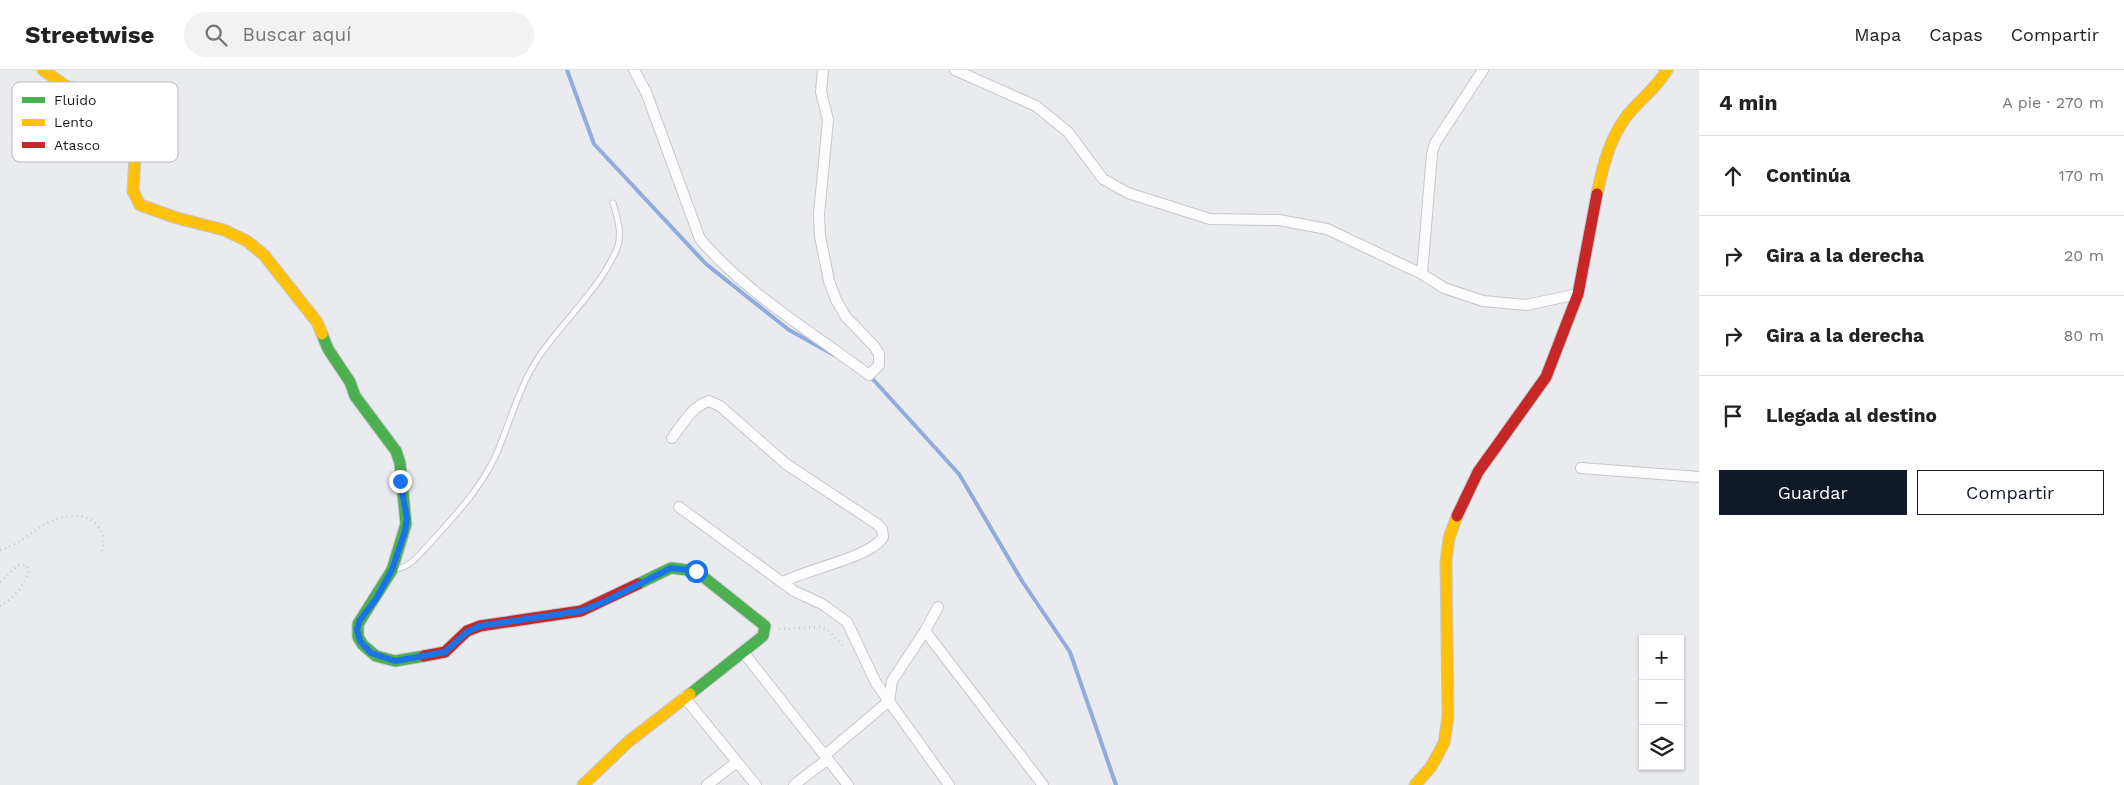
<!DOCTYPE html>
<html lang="es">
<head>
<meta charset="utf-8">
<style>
	body { margin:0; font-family:"Work Sans",sans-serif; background:#f2f2f2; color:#222 }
	.controls { position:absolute; right:15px; bottom:15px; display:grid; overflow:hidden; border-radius:0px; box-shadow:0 1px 4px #0004 }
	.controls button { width:45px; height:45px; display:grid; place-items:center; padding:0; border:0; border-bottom:1px solid #e0e0e0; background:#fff; color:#222; font:25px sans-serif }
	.stop { position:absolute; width:15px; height:15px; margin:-11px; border:4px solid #1a73e8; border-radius:50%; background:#fff }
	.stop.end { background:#1a73e8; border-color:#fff; box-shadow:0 1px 5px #0008 }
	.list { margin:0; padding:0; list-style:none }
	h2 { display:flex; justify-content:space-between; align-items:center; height:65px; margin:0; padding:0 20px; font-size:21px }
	h2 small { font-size:16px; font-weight:400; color:#767676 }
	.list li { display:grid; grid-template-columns:32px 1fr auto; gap:15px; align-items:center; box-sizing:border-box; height:80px; padding:0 20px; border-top:1px solid #e0e0e0 }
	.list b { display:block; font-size:19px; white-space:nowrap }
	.list em { font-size:16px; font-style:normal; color:#767676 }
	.actions { display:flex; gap:10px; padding:15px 20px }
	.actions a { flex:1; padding:11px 0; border:1px solid #111827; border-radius:0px; text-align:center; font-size:18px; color:#111827 }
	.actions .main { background:#111827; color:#fff }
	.icon { flex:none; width:28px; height:28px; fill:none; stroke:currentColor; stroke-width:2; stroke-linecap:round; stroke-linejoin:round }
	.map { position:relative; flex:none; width:1699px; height:715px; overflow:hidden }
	header { display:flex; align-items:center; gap:30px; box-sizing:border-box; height:70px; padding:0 25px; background:#fff; border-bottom:1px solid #e0e0e0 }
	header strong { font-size:24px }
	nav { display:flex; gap:28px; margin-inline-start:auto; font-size:18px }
	.search { width:350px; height:45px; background:#f2f2f2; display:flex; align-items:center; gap:12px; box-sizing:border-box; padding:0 18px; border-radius:28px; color:#767676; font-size:19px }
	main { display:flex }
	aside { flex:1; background:#fff }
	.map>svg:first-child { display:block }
</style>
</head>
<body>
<header>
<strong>Streetwise</strong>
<div class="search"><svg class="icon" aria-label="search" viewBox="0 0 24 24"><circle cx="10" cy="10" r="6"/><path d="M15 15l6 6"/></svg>Buscar aquí</div>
<nav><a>Mapa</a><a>Capas</a><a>Compartir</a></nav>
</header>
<main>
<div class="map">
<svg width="1699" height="715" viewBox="0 0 1699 715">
	<rect width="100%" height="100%" fill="#e9ebef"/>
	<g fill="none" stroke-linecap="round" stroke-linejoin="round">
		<path stroke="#90acdc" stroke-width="4" d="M 567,0 L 594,74 L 706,194 L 789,260 L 834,285
			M 870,306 L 959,404 L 1022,511 L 1070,582 L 1116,715"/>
		<defs>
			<path id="lane" d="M 395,499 C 410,498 420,484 430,473 C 455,446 480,419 496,385 C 510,353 518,319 538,288 C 562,252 598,221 616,181 C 623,166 618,149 613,133"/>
			<path id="street" d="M 634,0 L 646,22 L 700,169 C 746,223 812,262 869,305 L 879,295 L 879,284 L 874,276 L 846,247 L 836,230 L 829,211 L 820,166 L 819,144 L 828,50 L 821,22 L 823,0
				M 955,0 L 1036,36 L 1068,62 L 1103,109 L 1128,123 L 1210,149 L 1279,150 L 1327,159 L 1422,204 L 1444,218 L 1483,231 L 1526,235 L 1578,224
				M 1422,204 L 1432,84 L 1435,73 L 1483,0
				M 672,368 C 682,355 692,336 709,331 L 720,336 L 786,394 L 877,454 L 882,459 L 883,467 C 872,487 804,500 783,512
				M 1581,398 L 1699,407
				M 679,437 L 794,521 L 822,534 L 847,552 L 876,613 L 949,715
				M 925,561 L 1043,715
				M 743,582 L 848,715
				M 684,627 L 756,715
				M 825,685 L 889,631 L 892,611 L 925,561 L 938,537
				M 707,715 L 737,692
				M 794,715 L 828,689"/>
			<path id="fast" d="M 322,264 L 328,279 L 350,312 L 355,326 L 396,381 L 400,393 L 406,454 L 392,500 L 358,554 L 358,567 L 363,575 L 376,586 L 395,591 L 424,586
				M 638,514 L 671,498 L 696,501 L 765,556 L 763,566 L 690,624"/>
			<path id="slow" d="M 43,0 L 66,16 L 90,23 L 106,34 L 116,50 L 130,60 L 136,70 L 133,121 L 140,135 L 177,148 L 224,160 L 247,171 L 264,185 L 317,252 L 322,264
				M 1597,124 C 1603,96 1609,70 1626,47 C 1639,30 1656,19 1667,0
				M 583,715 L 628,672 L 690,624
				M 1415,715 L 1431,697 L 1444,673 L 1448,647 L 1446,491 L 1449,468 L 1457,446"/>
			<path id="jam" d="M 1457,446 L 1478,402 L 1546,307 L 1578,224 L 1597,124
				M 424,586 L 445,582 L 467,561 L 480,556 L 581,541 L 638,514"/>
		</defs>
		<use href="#lane" stroke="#c5c7ca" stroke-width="7"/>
		<use href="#street" stroke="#c5c7ca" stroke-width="12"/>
		<use href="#fast" stroke="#c5c7ca" stroke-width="13"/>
		<use href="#slow" stroke="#c5c7ca" stroke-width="13"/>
		<use href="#jam" stroke="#c5c7ca" stroke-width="13"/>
		<path stroke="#cacbcd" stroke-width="2.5" stroke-dasharray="1 4" stroke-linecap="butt" d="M 0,480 C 29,472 38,448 74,446 C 82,446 89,447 95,453 C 104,463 105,469 102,481
			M 0,512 L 18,495 L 26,495 L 29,500 C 24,516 14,528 0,536
			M 779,559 L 821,557 L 828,560 L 845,578"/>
		<use href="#lane" stroke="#fcfcfd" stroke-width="5"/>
		<use href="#street" stroke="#fcfcfd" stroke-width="10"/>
		<use href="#fast" stroke="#4caf50" stroke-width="11"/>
		<use href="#slow" stroke="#ffc107" stroke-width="11"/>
		<use href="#jam" stroke="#c62828" stroke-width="11"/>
	</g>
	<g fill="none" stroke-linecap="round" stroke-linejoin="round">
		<path stroke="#1a73e8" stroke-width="6" d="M 400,411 L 407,448 L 405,461 L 392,500 L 376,529 L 360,550 L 357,559 L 360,571 L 371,583 L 395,591 L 445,582 L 467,562 L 480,556 L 581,541 L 604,532 L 671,498 L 696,501"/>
	</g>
	<rect x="12" y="12" width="166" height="80" rx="8" fill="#fff" stroke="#bababb" stroke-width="1"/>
	<rect x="22" y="27" width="23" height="6" fill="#4caf50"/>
	<rect x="22" y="49" width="23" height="7" fill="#ffc107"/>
	<rect x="22" y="72" width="23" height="6" fill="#c62828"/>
	<g font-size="14" fill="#181a1d">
		<text x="54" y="35">Fluido</text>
		<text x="54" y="57">Lento</text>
		<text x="54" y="80">Atasco</text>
	</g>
</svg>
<div class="controls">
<button>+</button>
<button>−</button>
<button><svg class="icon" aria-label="layers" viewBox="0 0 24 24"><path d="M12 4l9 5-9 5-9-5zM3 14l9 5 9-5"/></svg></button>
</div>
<div class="stop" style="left:696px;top:501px"></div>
<div class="stop end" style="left:400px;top:411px"></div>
</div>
<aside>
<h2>4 min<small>A pie · 270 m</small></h2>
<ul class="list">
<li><svg class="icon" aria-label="ahead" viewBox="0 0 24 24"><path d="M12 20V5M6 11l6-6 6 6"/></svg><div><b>Continúa</b></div><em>170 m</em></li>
<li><svg class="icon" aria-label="right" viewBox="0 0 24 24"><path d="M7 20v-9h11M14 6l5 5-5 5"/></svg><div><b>Gira a la derecha</b></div><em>20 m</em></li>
<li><svg class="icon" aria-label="right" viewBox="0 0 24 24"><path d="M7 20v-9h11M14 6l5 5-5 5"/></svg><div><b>Gira a la derecha</b></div><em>80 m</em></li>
<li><svg class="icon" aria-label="arrive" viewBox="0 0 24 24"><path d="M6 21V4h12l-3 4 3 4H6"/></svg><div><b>Llegada al destino</b></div></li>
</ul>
<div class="actions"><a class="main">Guardar</a><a>Compartir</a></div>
</aside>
</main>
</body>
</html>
